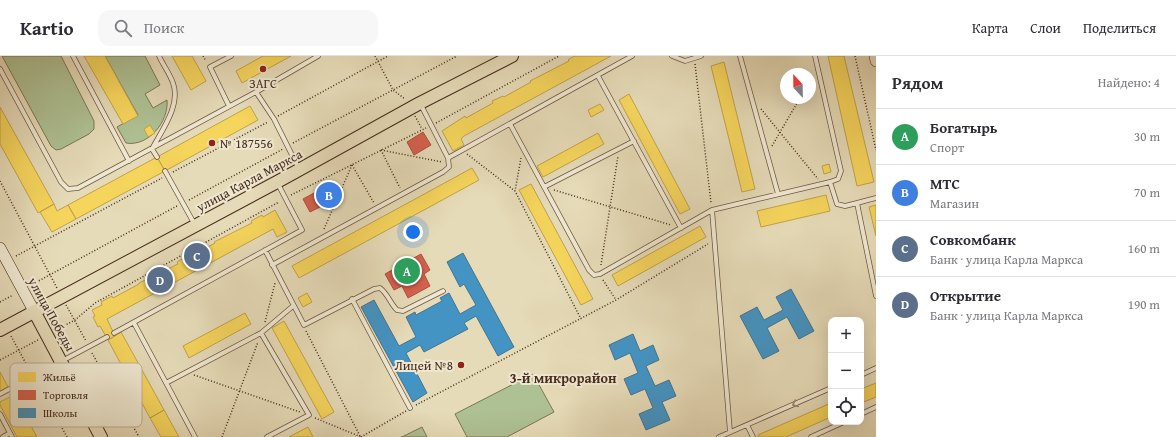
<!DOCTYPE html>
<html lang="ru">
<head>
<meta charset="utf-8">
<style>
	body { margin:0; font-family:"Gentium Book Plus",serif; background:#f7f7f7; color:#2b2b33 }
	.controls { position:absolute; right:12px; bottom:12px; display:grid; overflow:hidden; border-radius:8px; box-shadow:0 4px 16px #0002 }
	.controls button { width:36px; height:36px; display:grid; place-items:center; padding:0; border:0; border-bottom:1px solid #e1e1e2; background:#fff; color:#2b2b33; font:20px sans-serif }
	.compass { position:absolute; left:780px; top:12px; width:36px; height:36px; border-radius:50%; background:#fff; box-shadow:0 4px 16px #0002; rotate:338deg }
	.you { position:absolute; left:413px; top:176px; width:14px; height:14px; margin:-10px; border:3px solid #fff; border-radius:50%; background:#1a73e8; box-shadow:0 0 0 6px #1a73e833 }
	.badge { display:grid; place-items:center; width:26px; height:26px; border-radius:50%; background:#8f2418; color:#fff; font-size:13px; font-weight:700 }
	.pin { position:absolute; translate:-50% -50%; border:2px solid #fff; box-shadow:0 1px 4px #0006 }
	.list { margin:0; padding:0; list-style:none }
	h2 { display:flex; justify-content:space-between; align-items:center; height:52px; margin:0; padding:0 16px; font-size:17px }
	h2 small { font-size:13px; font-weight:400; color:#7c7c81 }
	.list li { display:grid; grid-template-columns:26px 1fr auto; gap:12px; align-items:center; box-sizing:border-box; height:56px; padding:0 16px; border-top:1px solid #e1e1e2 }
	.list b { display:block; font-size:15px; white-space:nowrap }
	.list p { margin:0; font-size:13px; white-space:nowrap; color:#7c7c81 }
	.list em { font-size:13px; font-style:normal; color:#7c7c81 }
	.icon { flex:none; width:22px; height:22px; fill:none; stroke:currentColor; stroke-width:2; stroke-linecap:round; stroke-linejoin:round }
	.map { position:relative; flex:none; width:876px; height:381px; overflow:hidden }
	header { display:flex; align-items:center; gap:24px; box-sizing:border-box; height:56px; padding:0 20px; background:#fff; border-bottom:1px solid #e1e1e2 }
	header strong { font-size:19px }
	nav { display:flex; gap:22px; margin-inline-start:auto; font-size:14px }
	.search { width:280px; height:36px; background:#f7f7f7; display:flex; align-items:center; gap:10px; box-sizing:border-box; padding:0 14px; border-radius:12px; color:#7c7c81; font-size:15px }
	main { display:flex }
	aside { flex:1; background:#fff }
	.map>svg:first-child { display:block }
</style>
</head>
<body>
<header>
<strong>Kartio</strong>
<div class="search"><svg class="icon" aria-label="search" viewBox="0 0 24 24"><circle cx="10" cy="10" r="6"/><path d="M15 15l6 6"/></svg>Поиск</div>
<nav><a>Карта</a><a>Слои</a><a>Поделиться</a></nav>
</header>
<main>
<div class="map">
<svg width="876" height="381" viewBox="0 0 876 381">
	<rect width="100%" height="100%" fill="#e6dbb8"/>
	<filter id="stains"><feTurbulence type="fractalNoise" baseFrequency=".005" numOctaves="4"/><feColorMatrix values="0 0 0 0 .2 0 0 0 0 .09 0 0 0 0 .02 0 0 0 .5 -.17"/></filter>
	<radialGradient id="worn" r=".72"><stop offset=".6" stop-color="#630" stop-opacity="0"/><stop offset="1" stop-color="#630" stop-opacity=".3"/></radialGradient>
	<path fill="#aec194" stroke="#7a7658" d="M 2,0 L 61,0 L 94,65 L 94,73 L 89,78 L 61,93 L 56,94 L 51,90 Z
		M 105,0 L 145,0 L 160,29 L 145,38 L 153,52 L 167,44 C 169,66 148,91 126,87 L 117,71 L 138,59 Z
		M 533,318 L 554,356 L 507,381 L 467,381 L 455,358 Z
		M 422,371 L 427,381 L 401,381 L 402,381 Z"/>
	<path fill="#f6d55c" stroke="#c1a249" d="M 84,0 L 105,0 L 138,60 L 123,68 Z
		M 172,0 L 192,0 L 206,25 L 191,34 Z
		M 263,0 L 291,0 L 242,27 L 236,15 Z
		M 574,0 L 611,0 L 464,80 L 461,83 L 464,89 L 453,95 L 442,75 L 465,60 L 466,62 L 493,47 L 492,45 L 503,40 L 504,41 L 531,26 L 530,25 L 569,5 L 568,4 Z
		M 828,0 L 844,0 L 874,126 L 857,130 Z
		M 724,6 L 755,133 L 742,136 L 711,10 Z
		M 629,38 L 690,153 L 680,158 L 619,44 Z
		M 600,48 L 604,54 L 591,61 L 588,54 Z
		M 250,50 L 258,64 L 165,115 L 157,101 Z
		M 0,51 L 54,148 L 38,157 L 0,88 Z
		M 150,69 L 155,77 L 148,81 L 144,73 Z
		M 598,77 L 604,88 L 543,121 L 537,110 Z
		M 157,101 L 165,115 L 76,163 L 68,149 Z
		M 829,108 L 831,116 L 824,118 L 822,110 Z
		M 472,112 L 479,124 L 299,222 L 292,210 Z
		M 531,128 L 593,243 L 581,249 L 519,134 Z
		M 826,139 L 830,155 L 761,171 L 757,155 Z
		M 54,148 L 57,155 L 68,149 L 76,163 L 52,176 L 40,156 Z
		M 876,149 L 876,180 L 869,151 Z
		M 275,154 L 287,176 L 277,181 L 273,173 L 107,263 L 115,280 L 108,284 L 100,270 L 98,271 L 93,261 L 95,260 L 92,254 L 102,249 L 101,246 L 112,240 L 113,242 L 139,228 L 139,227 L 178,208 L 177,206 L 187,200 L 188,202 L 215,187 L 214,186 L 252,167 L 251,165 L 262,159 L 263,161 Z
		M 700,170 L 706,181 L 618,230 L 612,219 Z
		M 307,237 L 312,246 L 303,251 L 298,242 Z
		M 245,257 L 251,268 L 189,302 L 183,290 Z
		M 284,265 L 334,356 L 322,363 L 272,272 Z
		M 121,276 L 164,354 L 150,362 L 108,284 Z
		M 0,316 L 8,331 L 0,335 Z
		M 876,327 L 876,341 L 861,347 L 861,333 Z
		M 14,339 L 37,381 L 17,381 L 0,349 L 0,346 Z
		M 831,347 L 831,361 L 786,381 L 759,381 L 758,379 Z
		M 164,354 L 179,381 L 161,381 L 150,362 Z
		M 308,371 L 313,381 L 289,381 Z"/>
	<path fill="#d6604d" stroke="#aa503e" d="M 423,76 L 431,89 L 414,99 L 407,86 Z
		M 325,131 L 332,145 L 310,156 L 303,143 Z
		M 421,198 L 430,214 L 424,218 L 430,230 L 408,242 L 402,230 L 394,234 L 385,218 Z"/>
	<path fill="#4393c3" stroke="#447491" d="M 463,197 L 514,291 L 498,300 L 476,260 L 464,267 L 468,273 L 424,296 L 420,289 L 406,297 L 427,337 L 413,346 L 361,251 L 374,244 L 399,290 L 416,281 L 406,261 L 415,256 L 416,259 L 442,245 L 440,242 L 449,237 L 460,258 L 476,249 L 464,228 L 460,231 L 447,206 Z
		M 791,233 L 814,275 L 799,283 L 787,261 L 767,272 L 779,295 L 763,303 L 740,260 L 757,251 L 764,264 L 783,254 L 776,241 Z
		M 633,278 L 640,295 L 653,289 L 659,304 L 646,310 L 655,330 L 669,324 L 676,340 L 662,346 L 670,364 L 646,374 L 639,358 L 653,352 L 645,333 L 631,339 L 624,323 L 638,317 L 630,297 L 615,304 L 609,289 Z"/>
	<g fill="none" stroke-linecap="round" stroke-linejoin="round">
		<defs>
			<path id="lane" d="M 73,0 L 129,105
				M 672,0 L 685,5 L 701,0
				M 740,0 L 778,138
				M 815,0 L 841,115 L 838,123 L 830,126 L 837,148 L 845,150 L 857,147 L 876,240
				M 0,13 L 61,126 L 68,133 L 78,132 L 256,36
				M 598,20 L 681,172
				M 229,50 L 210,11 L 231,0
				M 510,68 L 589,214 L 594,219 L 600,218 L 712,154 L 830,126
				M 157,101 L 152,93 C 162,74 181,49 173,27 C 170,18 163,9 159,0
				M 448,102 L 632,0
				M 299,113 L 274,63 L 256,36 L 318,0
				M 165,115 L 195,169
				M 544,131 L 634,85
				M 857,147 L 876,142
				M 712,154 L 730,376
				M 265,194 L 304,269 L 374,233 L 380,232 C 388,238 390,247 397,254 L 403,255 L 443,235
				M 272,209 L 443,116 L 449,111 L 448,102 L 421,49
				M 352,243 L 410,352
				M 134,267 L 195,381
				M 114,277 L 302,174 L 278,128
				M 261,277 L 293,250
				M 861,319 L 876,312
				M 166,327 L 261,277 L 309,359 L 267,381
				M 0,338 L 107,281
				M 0,358 L 12,381
				M 861,358 L 876,351
				M 747,369 L 753,381
				M 3,381 L 10,377
				M 719,381 L 831,332
				M 811,381 L 844,366"/>
			<path id="secondary" d="M 875,0 L 876,5
				M 0,192 L 34,255"/>
			<path id="primary" d="M 34,255 L 101,381
				M 0,274 L 277,126 L 420,47 L 512,0"/>
		</defs>
		<use href="#lane" stroke="#6d5743" stroke-width="5.5"/>
		<use href="#secondary" stroke="#452b1c" stroke-width="12"/>
		<use href="#primary" stroke="#452b1c" stroke-width="14"/>
		<path stroke="#452b1c" stroke-width="1.5" stroke-dasharray="1 2" stroke-linecap="butt" d="M 203,0 L 206,5
			M 375,0 L 393,34 L 405,43
			M 855,0 L 876,94
			M 695,8 L 711,147
			M 810,24 L 813,19
			M 761,53 L 818,123
			M 278,60 L 388,0
			M 415,60 L 422,73
			M 436,67 L 559,0
			M 293,87 L 457,0
			M 772,90 L 800,42
			M 381,94 L 442,106
			M 381,94 L 400,132
			M 467,98 L 515,135
			M 521,102 L 515,135 L 581,263
			M 352,109 L 374,147
			M 173,116 L 268,66
			M 0,125 L 57,232
			M 554,134 L 671,169
			M 291,139 L 426,72
			M 189,144 L 283,93
			M 324,173 L 352,109
			M 16,200 L 162,122
			M 601,209 L 618,100
			M 603,224 L 616,244
			M 31,229 L 177,150
			M 0,246 L 13,239
			M 66,249 L 86,285
			M 265,266 L 275,227
			M 56,274 L 75,264 L 95,247 L 279,146
			M 306,275 L 360,380
			M 11,280 L 30,315
			M 92,297 L 139,381
			M 0,304 L 38,284
			M 194,319 L 300,356
			M 36,325 L 67,381
			M 416,349 L 616,244 L 708,188
			M 315,362 L 361,381
			M 222,381 L 258,286
			M 361,381 L 406,355"/>
		<use href="#lane" stroke="#efe8d1" stroke-width="4"/>
		<use href="#secondary" stroke="#efe8d1" stroke-width="11"/>
		<use href="#primary" stroke="#e6dbb8" stroke-width="12"/>
	</g>
	<defs><path id="oneway-chevron" d="M-2-3.5L2.5 0L-2 3.5" fill="none" stroke-width="1.6" stroke-linecap="round" stroke-linejoin="round"/></defs>
	<use stroke="#9a8a76" href="#oneway-chevron" transform="translate(795 348) rotate(156)"/>
	<g fill="#8f2418" stroke="#efe8d1" stroke-width="1.5">
		<circle cx="263" cy="13" r="4"/>
		<circle cx="212" cy="87" r="4"/>
		<circle cx="461" cy="309" r="4"/>
	</g>
	<g text-anchor="middle" stroke-width="4" stroke-linejoin="round" paint-order="stroke">
		<g font-size="13" fill="#452b1c" stroke="#efe8d1">
			<text x="263" y="32">ЗАГС</text>
			<text x="220" y="92" text-anchor="start">№ 187556</text>
			<text x="453" y="314" text-anchor="end">Лицей №8</text>
		</g>
		<g font-size="13" fill="#452b1c" stroke="#efe8d1">
			<text transform="translate(249 124) rotate(-28)" y="5">улица Карла Маркса</text>
			<text transform="translate(52 258) rotate(61)" y="5">улица Победы</text>
		</g>
		<g font-size="14" font-weight="bold" fill="#452b1c" stroke="#efe8d1">
			<text x="563" y="327">3-й микрорайон</text>
		</g>
	</g>
	<rect x="10" y="307" width="132" height="64" rx="6" fill="#efe8d1" stroke="#bcaf9b" stroke-width="1"/>
	<rect x="18" y="316" width="18" height="10" fill="#f6d55c"/>
	<rect x="18" y="334" width="18" height="10" fill="#d6604d"/>
	<rect x="18" y="352" width="18" height="10" fill="#4393c3"/>
	<g font-size="11" fill="#452b1c">
		<text x="43" y="325">Жильё</text>
		<text x="43" y="343">Торговля</text>
		<text x="43" y="361">Школы</text>
	</g>
	<rect width="100%" height="100%" filter="url(#stains)"/>
	<rect width="100%" height="100%" fill="url(#worn)"/>
</svg>
<div class="controls">
<button>+</button>
<button>−</button>
<button><svg class="icon" aria-label="locate" viewBox="0 0 24 24"><circle cx="12" cy="12" r="6"/><path d="M12 2v4M12 18v4M2 12h4M18 12h4"/></svg></button>
</div>
<svg class="compass" viewBox="-18 -18 36 36"><path d="M0-13l5 13h-10z" fill="#e53935"/><path d="M0 13l5-13h-10z" fill="#7c7c81"/></svg>
<div class="you"></div>
<div class="pin badge" style="left:407px;top:215px;background:#2e9e5b">A</div>
<div class="pin badge" style="left:329px;top:139px;background:#3f7fe0">B</div>
<div class="pin badge" style="left:197px;top:200px;background:#5c6f8a">C</div>
<div class="pin badge" style="left:160px;top:224px;background:#5c6f8a">D</div>
</div>
<aside>
<h2>Рядом<small>Найдено: 4</small></h2>
<ul class="list">
<li><span class="badge" style="background:#2e9e5b">A</span><div><b>Богатырь</b><p>Спорт</p></div><em>30 m</em></li>
<li><span class="badge" style="background:#3f7fe0">B</span><div><b>МТС</b><p>Магазин</p></div><em>70 m</em></li>
<li><span class="badge" style="background:#5c6f8a">C</span><div><b>Совкомбанк</b><p>Банк · улица Карла Маркса</p></div><em>160 m</em></li>
<li><span class="badge" style="background:#5c6f8a">D</span><div><b>Открытие</b><p>Банк · улица Карла Маркса</p></div><em>190 m</em></li>
</ul>
</aside>
</main>
</body>
</html>
